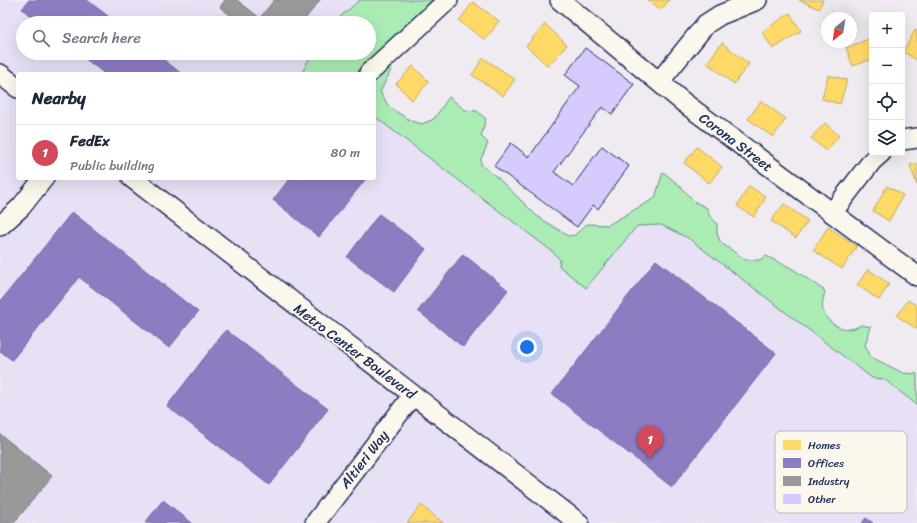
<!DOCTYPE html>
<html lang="en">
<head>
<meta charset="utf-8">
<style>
	body { margin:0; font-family:Sriracha,sans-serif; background:#f6f6f7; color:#1f2937 }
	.controls { position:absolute; right:12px; top:12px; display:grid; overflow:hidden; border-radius:4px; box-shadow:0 4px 16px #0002 }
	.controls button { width:36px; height:36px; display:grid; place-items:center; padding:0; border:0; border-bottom:1px solid #e0e1e3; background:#fff; color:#1f2937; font:20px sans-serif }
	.compass { position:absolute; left:821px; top:12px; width:36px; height:36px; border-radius:50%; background:#fff; box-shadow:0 4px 16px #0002; rotate:210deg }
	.you { position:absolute; left:527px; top:347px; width:14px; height:14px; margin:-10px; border:3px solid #fff; border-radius:50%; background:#1a73e8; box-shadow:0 0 0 6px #1a73e833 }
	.badge { display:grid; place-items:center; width:26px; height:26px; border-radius:50%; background:#d1495b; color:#fff; font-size:13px; font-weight:700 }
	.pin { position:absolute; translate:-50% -33px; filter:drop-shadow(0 1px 2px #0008) }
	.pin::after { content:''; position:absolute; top:21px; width:14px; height:12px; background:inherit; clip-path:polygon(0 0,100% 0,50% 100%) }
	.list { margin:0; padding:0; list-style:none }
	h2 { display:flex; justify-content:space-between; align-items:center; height:52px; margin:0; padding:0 16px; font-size:17px }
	h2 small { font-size:13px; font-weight:400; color:#747a83 }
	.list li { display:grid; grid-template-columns:26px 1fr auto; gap:12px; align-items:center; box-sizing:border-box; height:56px; padding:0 16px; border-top:1px solid #e0e1e3 }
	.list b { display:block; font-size:15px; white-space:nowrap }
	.list p { margin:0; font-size:13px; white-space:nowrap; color:#747a83 }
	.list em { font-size:13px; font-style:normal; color:#747a83 }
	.icon { flex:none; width:22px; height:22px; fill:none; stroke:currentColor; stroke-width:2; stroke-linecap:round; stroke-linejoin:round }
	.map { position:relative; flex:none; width:917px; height:523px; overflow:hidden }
	.search { position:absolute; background:#fff; box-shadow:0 4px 16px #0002; left:16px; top:16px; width:360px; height:44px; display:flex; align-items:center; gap:10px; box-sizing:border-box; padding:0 14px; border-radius:22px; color:#747a83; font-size:15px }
	.panel { position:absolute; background:#fff; box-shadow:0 4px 16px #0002; left:16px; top:72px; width:360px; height:108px; border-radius:4px }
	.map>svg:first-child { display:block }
</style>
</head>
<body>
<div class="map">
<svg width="917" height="523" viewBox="0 0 917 523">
	<rect width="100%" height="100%" fill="#f0eaf1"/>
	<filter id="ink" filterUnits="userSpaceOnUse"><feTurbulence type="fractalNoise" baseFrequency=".025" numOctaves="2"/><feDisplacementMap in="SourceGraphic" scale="8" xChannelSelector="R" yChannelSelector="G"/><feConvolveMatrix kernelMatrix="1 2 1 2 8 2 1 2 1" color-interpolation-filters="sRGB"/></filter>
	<g filter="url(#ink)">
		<path fill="#e8e0f4" d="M 0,0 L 382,0 L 358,23 L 23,23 L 23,53 L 326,53 L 303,74 L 18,74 L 18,178 L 374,178 L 374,116 L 553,252 L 560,260 L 636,221 L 643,226 L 661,225 L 688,238 L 878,377 L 883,379 L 917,405 L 917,523 L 0,523 Z"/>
		<path fill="#abecb5" stroke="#638e8a" d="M 360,0 L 447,0 L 390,57 L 392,68 L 380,92 L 389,107 L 411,121 L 422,124 L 434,119 L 449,97 L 465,110 L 477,111 L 486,119 L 481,136 L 488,143 L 481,159 L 481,165 L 498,178 L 537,216 L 568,236 L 575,235 L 587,224 L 608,225 L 655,198 L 663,172 L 679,185 L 695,202 L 707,208 L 709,215 L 717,224 L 717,234 L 721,243 L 746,260 L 760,260 L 766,256 L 793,269 L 825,291 C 824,297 821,304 823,310 C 827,326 848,334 861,325 L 871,327 L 865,345 L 871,357 L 903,373 L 917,374 L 917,405 L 884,379 L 872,378 L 688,238 L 661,225 L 637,226 L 586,288 L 559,266 L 560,260 L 553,252 L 374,116 L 374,74 L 298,74 L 303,71 L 312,53 L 369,53 L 369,23 L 333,23 Z"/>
		<path fill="#ffd966" stroke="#bba664" d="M 648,0 L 669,0 L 661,10 Z
			M 799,0 L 823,0 L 819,9 Z
			M 473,2 L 499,21 L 485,40 L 459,21 Z
			M 790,13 L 801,31 L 773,49 L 762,32 Z
			M 545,24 L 567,45 L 548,66 L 526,46 Z
			M 915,30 L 917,31 L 917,60 L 903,52 Z
			M 871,38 L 872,59 L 853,66 L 846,48 Z
			M 722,43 L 749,64 L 734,84 L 707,63 Z
			M 483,58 L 515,79 L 503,96 L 472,75 Z
			M 413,66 L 429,82 L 412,100 L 396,84 Z
			M 828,75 L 847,80 L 840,104 L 822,99 Z
			M 761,101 L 786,119 L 773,137 L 748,119 Z
			M 825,123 L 839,136 L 826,151 L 811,138 Z
			M 697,147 L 722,167 L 709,183 L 684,163 Z
			M 917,163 L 917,185 L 910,165 Z
			M 749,186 L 766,197 L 754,217 L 737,206 Z
			M 887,186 L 903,195 L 889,221 L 873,211 Z
			M 784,204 L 808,221 L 796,238 L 771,221 Z
			M 828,227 L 857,246 L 842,269 L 813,250 Z
			M 868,269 L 889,284 L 879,300 L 857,285 Z
			M 908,300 L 917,306 L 917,329 L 897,316 Z
			M 421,505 L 443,523 L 407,523 Z"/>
		<path fill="#8e7cc3" stroke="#6c65a5" d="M 29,0 L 87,0 L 117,23 L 40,23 L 22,9 Z
			M 78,53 L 155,53 L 182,74 L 105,74 Z
			M 290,178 L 363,178 L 365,180 L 319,237 L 273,200 Z
			M 72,212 L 198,312 L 169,348 L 79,277 L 12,360 L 0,351 L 0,302 Z
			M 379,214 L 426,249 L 394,292 L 347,257 Z
			M 463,254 L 508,290 L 463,347 L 418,311 Z
			M 656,260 L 776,353 L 672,487 L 552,394 Z
			M 226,330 L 328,409 L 269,485 L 167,406 Z
			M 163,500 L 192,523 L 145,523 Z
			M 866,518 L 873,523 L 862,523 Z"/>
		<path fill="#999" stroke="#737987" d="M 225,0 L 237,0 L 260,18 L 274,0 L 320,0 L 302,23 L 240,23 L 220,7 Z
			M 0,434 L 52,476 L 14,523 L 0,523 Z"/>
		<path fill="#d7cafc" stroke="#1b2f5e" d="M 585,48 L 634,84 L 612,114 L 602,107 L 554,172 L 573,186 L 602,146 L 629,166 L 598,209 L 593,205 L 577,227 L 494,166 L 511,143 L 529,157 L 580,86 L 565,75 Z"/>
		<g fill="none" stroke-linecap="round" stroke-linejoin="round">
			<defs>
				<path id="minor" d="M 560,0 L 683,102 L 917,276
					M 369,73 L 448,0
					M 0,74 L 18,88
					M 659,82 L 706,24 L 720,15 L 757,0
					M 902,140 L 917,138
					M 132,178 L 579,523
					M 832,213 L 872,161 L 881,153
					M 0,226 L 21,207 L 44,178
					M 315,523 L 413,395"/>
			</defs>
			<use href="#minor" stroke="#1b2f5e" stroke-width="22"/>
			<use href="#minor" stroke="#fbf7ec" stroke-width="19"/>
		</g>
	</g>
	<g text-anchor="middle" stroke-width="4" stroke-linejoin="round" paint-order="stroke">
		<g font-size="14" fill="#1b2f5e" stroke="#fbf7ec">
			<text transform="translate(736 142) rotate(37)" y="5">Corona Street</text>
			<text transform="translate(355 351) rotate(37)" y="5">Metro Center Boulevard</text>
			<text transform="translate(364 459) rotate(-52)" y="5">Altieri Way</text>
		</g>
	</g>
	<rect x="775" y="431" width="132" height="82" rx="6" fill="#fbf7ec" stroke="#b8bbc1" stroke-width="1"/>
	<rect x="783" y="440" width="18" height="10" fill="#ffd966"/>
	<rect x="783" y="458" width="18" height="10" fill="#8e7cc3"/>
	<rect x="783" y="476" width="18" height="10" fill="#999"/>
	<rect x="783" y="494" width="18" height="10" fill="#d7cafc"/>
	<g font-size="11" fill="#1b2f5e">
		<text x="808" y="449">Homes</text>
		<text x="808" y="467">Offices</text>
		<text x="808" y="485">Industry</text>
		<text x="808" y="503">Other</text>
	</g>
</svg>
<div class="controls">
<button>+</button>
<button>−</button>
<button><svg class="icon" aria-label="locate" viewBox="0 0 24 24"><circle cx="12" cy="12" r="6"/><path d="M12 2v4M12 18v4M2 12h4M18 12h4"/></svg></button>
<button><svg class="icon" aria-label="layers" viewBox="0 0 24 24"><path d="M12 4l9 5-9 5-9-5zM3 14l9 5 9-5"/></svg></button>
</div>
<svg class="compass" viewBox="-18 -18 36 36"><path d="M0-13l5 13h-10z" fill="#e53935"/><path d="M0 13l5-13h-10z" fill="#747a83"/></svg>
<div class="you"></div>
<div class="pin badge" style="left:650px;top:459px">1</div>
<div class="search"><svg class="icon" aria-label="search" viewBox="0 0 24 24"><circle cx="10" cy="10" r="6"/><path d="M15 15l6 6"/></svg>Search here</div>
<section class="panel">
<h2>Nearby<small></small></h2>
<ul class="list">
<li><span class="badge">1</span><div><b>FedEx</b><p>Public building</p></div><em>80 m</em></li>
</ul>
</section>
</div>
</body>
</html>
